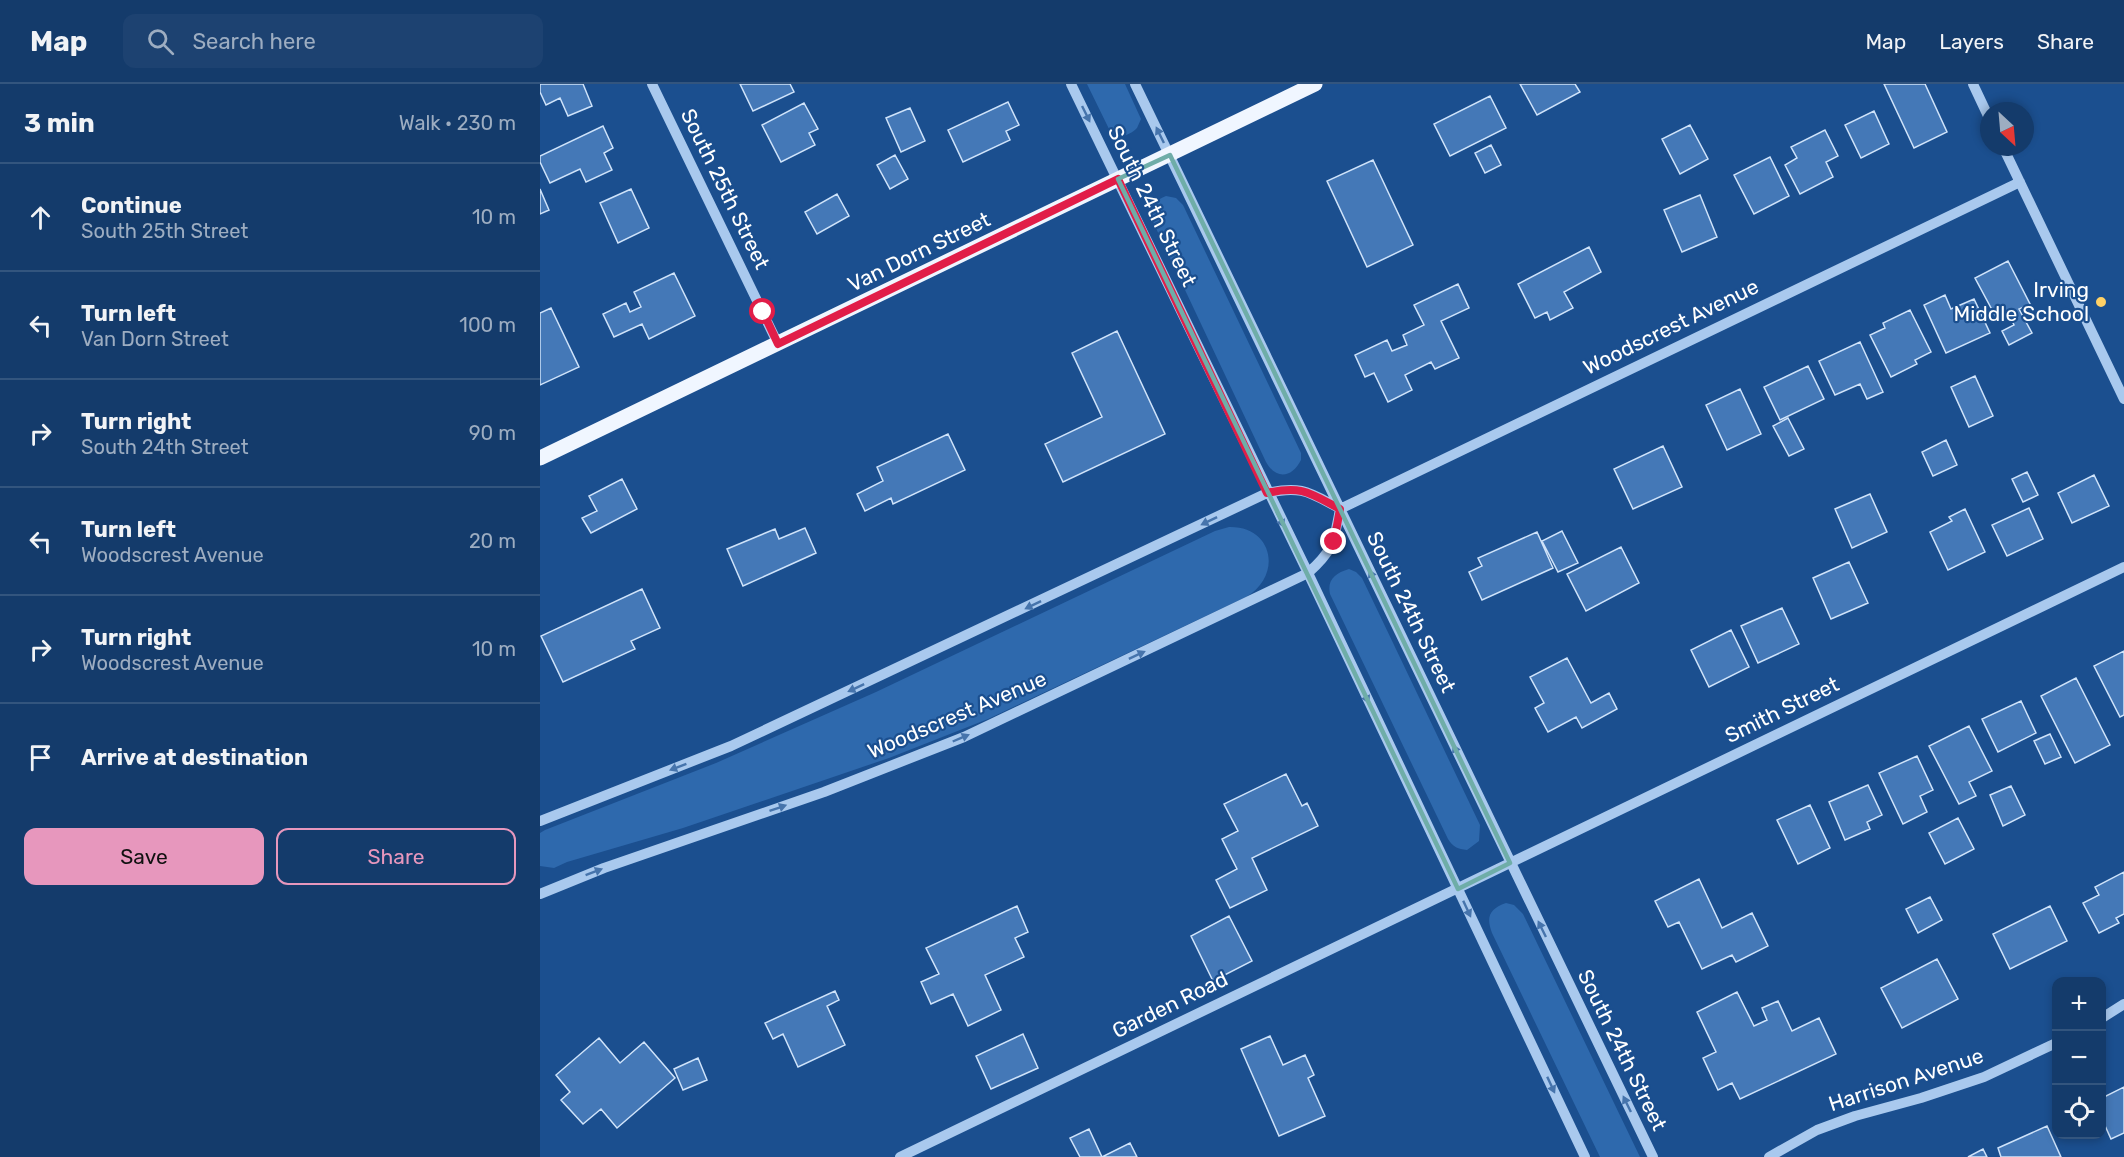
<!DOCTYPE html>
<html lang="en">
<head>
<meta charset="utf-8">
<style>
	body { margin:0; font-family:Rubik,sans-serif; background:#1d4271; color:#f1f3f6 }
	.controls { position:absolute; right:18px; bottom:18px; display:grid; overflow:hidden; border-radius:12px; box-shadow:0 3px 9px #0003 }
	.controls button { width:54px; height:54px; display:grid; place-items:center; padding:0; border:0; border-bottom:2px solid #33557e; background:#143b6b; color:#f1f3f6; font:30px sans-serif }
	.compass { position:absolute; left:1440px; top:18px; width:54px; height:54px; border-radius:50%; background:#143b6b; box-shadow:0 3px 9px #0003; rotate:154deg }
	.stop { position:absolute; width:18px; height:18px; margin:-14px; border:4px solid #e11d48; border-radius:50%; background:#fff }
	.stop.end { background:#e11d48; border-color:#fff; box-shadow:0 2px 6px #0008 }
	.list { margin:0; padding:0; list-style:none }
	h2 { display:flex; justify-content:space-between; align-items:center; height:78px; margin:0; padding:0 24px; font-size:26px }
	h2 small { font-size:20px; font-weight:400; color:#9dadc1 }
	.list li { display:grid; grid-template-columns:39px 1fr auto; gap:18px; align-items:center; box-sizing:border-box; height:108px; padding:0 24px; border-top:2px solid #33557e }
	.list b { display:block; font-size:22px; white-space:nowrap }
	.list p { margin:0; font-size:20px; white-space:nowrap; color:#9dadc1 }
	.list em { font-size:20px; font-style:normal; color:#9dadc1 }
	.actions { display:flex; gap:12px; padding:18px 24px }
	.actions a { flex:1; padding:14px 0; border:2px solid #e797bd; border-radius:12px; text-align:center; font-size:21px; color:#e797bd }
	.actions .main { background:#e797bd; color:#111 }
	.icon { flex:none; width:33px; height:33px; fill:none; stroke:currentColor; stroke-width:2; stroke-linecap:round; stroke-linejoin:round }
	.map { position:relative; flex:none; width:1584px; height:1073px; overflow:hidden }
	header { display:flex; align-items:center; gap:36px; box-sizing:border-box; height:84px; padding:0 30px; background:#143b6b; border-bottom:2px solid #33557e }
	header strong { font-size:28px }
	nav { display:flex; gap:33px; margin-inline-start:auto; font-size:21px }
	.search { width:420px; height:54px; background:#1d4271; display:flex; align-items:center; gap:15px; box-sizing:border-box; padding:0 21px; border-radius:12px; color:#9dadc1; font-size:22px }
	main { display:flex }
	aside { flex:1; background:#143b6b }
	.map>svg:first-child { display:block }
</style>
</head>
<body>
<header>
<strong>Map</strong>
<div class="search"><svg class="icon" aria-label="search" viewBox="0 0 24 24"><circle cx="10" cy="10" r="6"/><path d="M15 15l6 6"/></svg>Search here</div>
<nav><a>Map</a><a>Layers</a><a>Share</a></nav>
</header>
<main>
<aside>
<h2>3 min<small>Walk · 230 m</small></h2>
<ul class="list">
<li><svg class="icon" aria-label="ahead" viewBox="0 0 24 24"><path d="M12 20V5M6 11l6-6 6 6"/></svg><div><b>Continue</b><p>South 25th Street</p></div><em>10 m</em></li>
<li><svg class="icon" aria-label="left" viewBox="0 0 24 24"><path d="M17 20v-9H6M10 6l-5 5 5 5"/></svg><div><b>Turn left</b><p>Van Dorn Street</p></div><em>100 m</em></li>
<li><svg class="icon" aria-label="right" viewBox="0 0 24 24"><path d="M7 20v-9h11M14 6l5 5-5 5"/></svg><div><b>Turn right</b><p>South 24th Street</p></div><em>90 m</em></li>
<li><svg class="icon" aria-label="left" viewBox="0 0 24 24"><path d="M17 20v-9H6M10 6l-5 5 5 5"/></svg><div><b>Turn left</b><p>Woodscrest Avenue</p></div><em>20 m</em></li>
<li><svg class="icon" aria-label="right" viewBox="0 0 24 24"><path d="M7 20v-9h11M14 6l5 5-5 5"/></svg><div><b>Turn right</b><p>Woodscrest Avenue</p></div><em>10 m</em></li>
<li><svg class="icon" aria-label="arrive" viewBox="0 0 24 24"><path d="M6 21V4h12l-3 4 3 4H6"/></svg><div><b>Arrive at destination</b></div></li>
</ul>
<div class="actions"><a class="main">Save</a><a>Share</a></div>
</aside>
<div class="map">
<svg width="1584" height="1073" viewBox="0 0 1584 1073">
	<rect width="100%" height="100%" fill="#1b4f8f"/>
	<path fill="#2e69ad" d="M 547,0 L 585,0 L 601,35 L 597,44 C 589,52 579,55 570,47 Z
		M 626,112 L 636,114 L 643,121 L 761,369 L 761,376 C 752,394 736,396 726,378 L 614,140 C 609,126 613,117 626,112 Z
		M 689,443 C 733,442 743,491 706,513 L 448,635 L 349,674 L 143,744 L 27,778 L 14,784 L 0,782 L 0,749 L 5,746 L 176,679 L 336,608 L 675,447 Z
		M 809,485 L 816,488 L 822,494 L 940,741 L 939,757 L 927,766 C 918,765 913,763 908,755 L 790,510 C 787,496 795,489 809,485 Z
		M 966,819 L 974,821 L 983,830 L 1100,1073 L 1060,1073 L 952,849 C 946,833 949,825 966,819 Z"/>
	<path fill="#4478b7" stroke="#cfe3fa" stroke-width="1.5" d="M 0,0 L 43,0 L 52,22 L 28,32 L 20,14 L 6,21 L 0,8 Z
		M 200,0 L 250,0 L 254,8 L 213,27 Z
		M 980,0 L 1035,0 L 1040,8 L 997,31 Z
		M 1344,0 L 1385,0 L 1407,48 L 1374,64 Z
		M 950,12 L 966,44 L 910,72 L 894,40 Z
		M 468,18 L 479,41 L 466,47 L 470,56 L 423,78 L 408,46 Z
		M 264,19 L 278,45 L 269,49 L 275,61 L 241,78 L 222,41 Z
		M 370,24 L 385,57 L 361,68 L 346,34 Z
		M 1334,27 L 1349,60 L 1321,74 L 1305,41 Z
		M 1150,41 L 1168,75 L 1140,90 L 1122,55 Z
		M 63,42 L 73,64 L 64,69 L 72,86 L 46,98 L 40,85 L 10,99 L 0,78 L 0,72 Z
		M 1285,46 L 1298,72 L 1286,78 L 1293,93 L 1260,110 L 1245,81 L 1257,74 L 1251,63 Z
		M 951,61 L 961,81 L 945,89 L 935,69 Z
		M 355,71 L 368,95 L 350,105 L 337,81 Z
		M 1230,73 L 1249,112 L 1214,130 L 1194,91 Z
		M 833,76 L 873,161 L 827,183 L 787,97 Z
		M 0,105 L 9,126 L 0,130 Z
		M 91,105 L 109,144 L 78,159 L 60,119 Z
		M 297,110 L 309,132 L 277,150 L 265,128 Z
		M 1160,111 L 1177,153 L 1142,168 L 1124,126 Z
		M 1049,163 L 1061,188 L 1024,208 L 1033,224 L 1010,236 L 1007,228 L 995,234 L 978,200 Z
		M 1468,177 L 1490,220 L 1479,225 L 1492,249 L 1469,261 L 1462,247 L 1474,241 L 1468,229 L 1457,235 L 1435,194 Z
		M 134,189 L 155,232 L 109,255 L 102,240 L 74,253 L 63,230 L 86,219 L 90,228 L 101,223 L 94,208 Z
		M 918,200 L 929,224 L 901,237 L 919,274 L 895,285 L 891,278 L 865,291 L 872,306 L 848,318 L 834,289 L 825,293 L 815,271 L 847,256 L 852,267 L 867,261 L 863,251 L 884,241 L 874,221 Z
		M 1405,211 L 1411,225 L 1434,215 L 1450,249 L 1406,269 L 1384,221 Z
		M 11,224 L 39,283 L 0,301 L 0,229 Z
		M 1370,226 L 1391,268 L 1375,276 L 1377,280 L 1351,293 L 1330,251 L 1345,244 L 1343,239 Z
		M 577,247 L 625,350 L 523,398 L 505,360 L 562,333 L 532,269 Z
		M 1320,258 L 1343,308 L 1327,315 L 1320,300 L 1295,311 L 1279,277 Z
		M 1268,282 L 1284,315 L 1240,336 L 1224,303 Z
		M 1435,292 L 1453,332 L 1429,343 L 1411,303 Z
		M 1200,305 L 1221,350 L 1187,366 L 1166,321 Z
		M 1248,334 L 1264,365 L 1249,372 L 1233,342 Z
		M 408,350 L 425,386 L 353,420 L 351,414 L 325,427 L 317,410 L 343,397 L 337,383 Z
		M 1406,356 L 1417,381 L 1393,392 L 1382,368 Z
		M 1123,362 L 1142,403 L 1093,425 L 1074,385 Z
		M 1487,388 L 1498,411 L 1483,418 L 1472,395 Z
		M 1554,391 L 1569,422 L 1532,439 L 1518,409 Z
		M 82,395 L 97,425 L 51,449 L 42,434 L 57,427 L 49,412 Z
		M 1330,410 L 1347,448 L 1312,464 L 1295,425 Z
		M 1489,424 L 1503,455 L 1467,472 L 1452,441 Z
		M 1425,425 L 1445,468 L 1408,486 L 1390,448 L 1412,437 L 1409,433 Z
		M 265,444 L 276,469 L 203,502 L 187,465 L 235,445 L 239,455 Z
		M 1022,447 L 1038,479 L 1018,488 L 1002,457 Z
		M 997,448 L 1013,484 L 942,516 L 929,488 L 942,482 L 938,474 Z
		M 1081,463 L 1099,499 L 1046,527 L 1027,490 Z
		M 1309,478 L 1328,519 L 1291,535 L 1273,494 Z
		M 102,505 L 120,544 L 91,557 L 95,565 L 23,598 L 1,552 Z
		M 1242,524 L 1259,560 L 1218,579 L 1201,542 Z
		M 1191,546 L 1209,583 L 1169,603 L 1151,566 Z
		M 1584,567 L 1584,631 L 1580,633 L 1554,582 Z
		M 1027,574 L 1051,619 L 1069,609 L 1077,625 L 1042,644 L 1036,633 L 1008,648 L 995,624 L 1004,619 L 990,593 Z
		M 1536,594 L 1570,661 L 1535,679 L 1501,612 Z
		M 1481,617 L 1496,649 L 1458,668 L 1442,635 Z
		M 1429,642 L 1452,687 L 1429,698 L 1436,712 L 1419,720 L 1389,662 Z
		M 1510,650 L 1521,673 L 1505,680 L 1494,657 Z
		M 1377,672 L 1393,706 L 1380,712 L 1387,728 L 1363,740 L 1339,689 Z
		M 746,690 L 762,722 L 767,719 L 778,742 L 712,774 L 727,806 L 690,824 L 676,796 L 697,785 L 682,755 L 698,747 L 684,720 Z
		M 1328,701 L 1342,731 L 1327,738 L 1330,745 L 1305,756 L 1289,718 Z
		M 1471,702 L 1485,731 L 1463,742 L 1450,711 Z
		M 1270,721 L 1290,764 L 1258,780 L 1237,736 Z
		M 1418,734 L 1434,765 L 1405,780 L 1389,749 Z
		M 1584,788 L 1584,830 L 1576,834 L 1579,839 L 1559,849 L 1543,819 L 1559,811 L 1555,803 Z
		M 1159,795 L 1182,844 L 1212,829 L 1228,862 L 1196,878 L 1192,871 L 1162,885 L 1139,838 L 1128,843 L 1115,817 Z
		M 1390,813 L 1402,836 L 1378,849 L 1366,825 Z
		M 477,822 L 488,848 L 475,854 L 484,873 L 445,891 L 461,926 L 428,942 L 413,910 L 391,920 L 381,898 L 399,890 L 386,864 Z
		M 1510,822 L 1527,857 L 1470,885 L 1453,850 Z
		M 689,832 L 712,877 L 673,897 L 651,852 Z
		M 1397,875 L 1418,915 L 1362,944 L 1341,904 Z
		M 295,907 L 299,916 L 287,922 L 305,961 L 258,983 L 243,950 L 233,955 L 225,939 Z
		M 1197,908 L 1214,942 L 1227,936 L 1222,924 L 1238,917 L 1252,947 L 1279,934 L 1296,970 L 1200,1015 L 1192,999 L 1178,1006 L 1163,974 L 1176,968 L 1157,928 Z
		M 483,950 L 498,984 L 451,1005 L 436,972 Z
		M 730,952 L 743,981 L 765,971 L 774,991 L 768,994 L 785,1032 L 739,1052 L 701,965 Z
		M 59,954 L 80,979 L 104,958 L 135,994 L 77,1044 L 61,1025 L 43,1040 L 21,1016 L 30,1008 L 16,991 Z
		M 158,974 L 167,996 L 143,1006 L 134,985 Z
		M 1584,1003 L 1584,1049 L 1571,1055 L 1562,1035 L 1562,1014 Z
		M 1507,1042 L 1521,1073 L 1461,1073 L 1458,1064 Z
		M 549,1045 L 562,1073 L 540,1073 L 530,1054 Z
		M 590,1059 L 597,1073 L 562,1073 Z
		M 1443,1065 L 1447,1073 L 1428,1073 Z"/>
	<g fill="none" stroke-linecap="round" stroke-linejoin="round">
		<path stroke="#a9c9ee" stroke-width="10" d="M 112,0 L 238,260
			M 531,0 L 768,489 L 1045,1073
			M 595,0 L 1113,1073
			M 1433,0 L 1449,34
			M 1463,63 L 1584,315
			M 800,425 L 1480,98
			M 0,737 L 191,662 L 727,409 C 762,401 770,409 799,424
			M 0,810 L 64,784 L 284,708 L 424,653 L 768,489 C 793,467 794,458 800,425
			M 1562,934 L 1584,920
			M 360,1073 L 1584,483
			M 1229,1073 L 1277,1046 L 1315,1032 L 1381,1014 L 1444,993 L 1516,959"/>
		<path stroke="#f0f6ff" stroke-width="15" d="M 0,374 L 775,0"/>
	</g>
	<defs><path id="oneway-solid" d="M-6-.8H1V-3.2L6.5 0L1 3.2V.8H-6Z" transform="scale(1.5)"/></defs>
	<g fill="#4674ac">
		<use href="#oneway-solid" transform="translate(546 30) rotate(64)"/>
		<use href="#oneway-solid" transform="translate(620 51) rotate(-116)"/>
		<use href="#oneway-solid" transform="translate(740 435) rotate(64)"/>
		<use href="#oneway-solid" transform="translate(669 437) rotate(154)"/>
		<use href="#oneway-solid" transform="translate(833 494) rotate(-116)"/>
		<use href="#oneway-solid" transform="translate(493 521) rotate(154)"/>
		<use href="#oneway-solid" transform="translate(597 571) rotate(-25)"/>
		<use href="#oneway-solid" transform="translate(316 604) rotate(155)"/>
		<use href="#oneway-solid" transform="translate(825 611) rotate(64)"/>
		<use href="#oneway-solid" transform="translate(421 654) rotate(-23)"/>
		<use href="#oneway-solid" transform="translate(917 669) rotate(-116)"/>
		<use href="#oneway-solid" transform="translate(138 683) rotate(159)"/>
		<use href="#oneway-solid" transform="translate(238 724) rotate(-19)"/>
		<use href="#oneway-solid" transform="translate(54 788) rotate(-21)"/>
		<use href="#oneway-solid" transform="translate(927 825) rotate(65)"/>
		<use href="#oneway-solid" transform="translate(1002 845) rotate(-116)"/>
		<use href="#oneway-solid" transform="translate(1011 1001) rotate(65)"/>
		<use href="#oneway-solid" transform="translate(1087 1020) rotate(-116)"/>
	</g>
	<g fill="none" stroke-linecap="round" stroke-linejoin="round">
		<path stroke="#e11d48" stroke-width="8" d="M 223,228 L 238,260 L 578,95 L 727,409 C 762,401 770,409 800,425 L 794,458"/>
	</g>
	<path fill="none" stroke="#6fada8" stroke-width="4.5" stroke-linejoin="round" d="M 630,71 L 970,779 L 918,805 L 578,95 Z"/>
	<circle fill="#ffd166" stroke="#1b4f8f" stroke-width="2" cx="1561" cy="218" r="6"/>
	<g text-anchor="middle" stroke-width="4.5" stroke-linejoin="round" paint-order="stroke">
		<g font-size="21" fill="#fff" stroke="#1b4f8f">
			<text transform="translate(185 105) rotate(64)" y="7">South 25th Street</text>
			<text transform="translate(612 122) rotate(64)" y="7">South 24th Street</text>
			<text transform="translate(379 168) rotate(-26)" y="7">Van Dorn Street</text>
			<text transform="translate(1131 243) rotate(-26)" y="7">Woodscrest Avenue</text>
			<text transform="translate(871 528) rotate(64)" y="7">South 24th Street</text>
			<text transform="translate(1242 626) rotate(-26)" y="7">Smith Street</text>
			<text transform="translate(417 631) rotate(-23)" y="7">Woodscrest Avenue</text>
			<text transform="translate(630 921) rotate(-26)" y="7">Garden Road</text>
			<text transform="translate(1082 966) rotate(64)" y="7">South 24th Street</text>
			<text transform="translate(1366 996) rotate(-18)" y="7">Harrison Avenue</text>
		</g>
		<g font-size="21" fill="#fff" stroke="#1b4f8f" text-anchor="end">
			<text x="1549" y="213">Irving<tspan x="1549" dy="24">Middle School</tspan></text>
		</g>
	</g>
</svg>
<div class="controls">
<button>+</button>
<button>−</button>
<button><svg class="icon" aria-label="locate" viewBox="0 0 24 24"><circle cx="12" cy="12" r="6"/><path d="M12 2v4M12 18v4M2 12h4M18 12h4"/></svg></button>
</div>
<svg class="compass" viewBox="-18 -18 36 36"><path d="M0-13l5 13h-10z" fill="#e53935"/><path d="M0 13l5-13h-10z" fill="#9dadc1"/></svg>
<div class="stop" style="left:223px;top:228px"></div>
<div class="stop end" style="left:794px;top:458px"></div>
</div>
</main>
</body>
</html>
